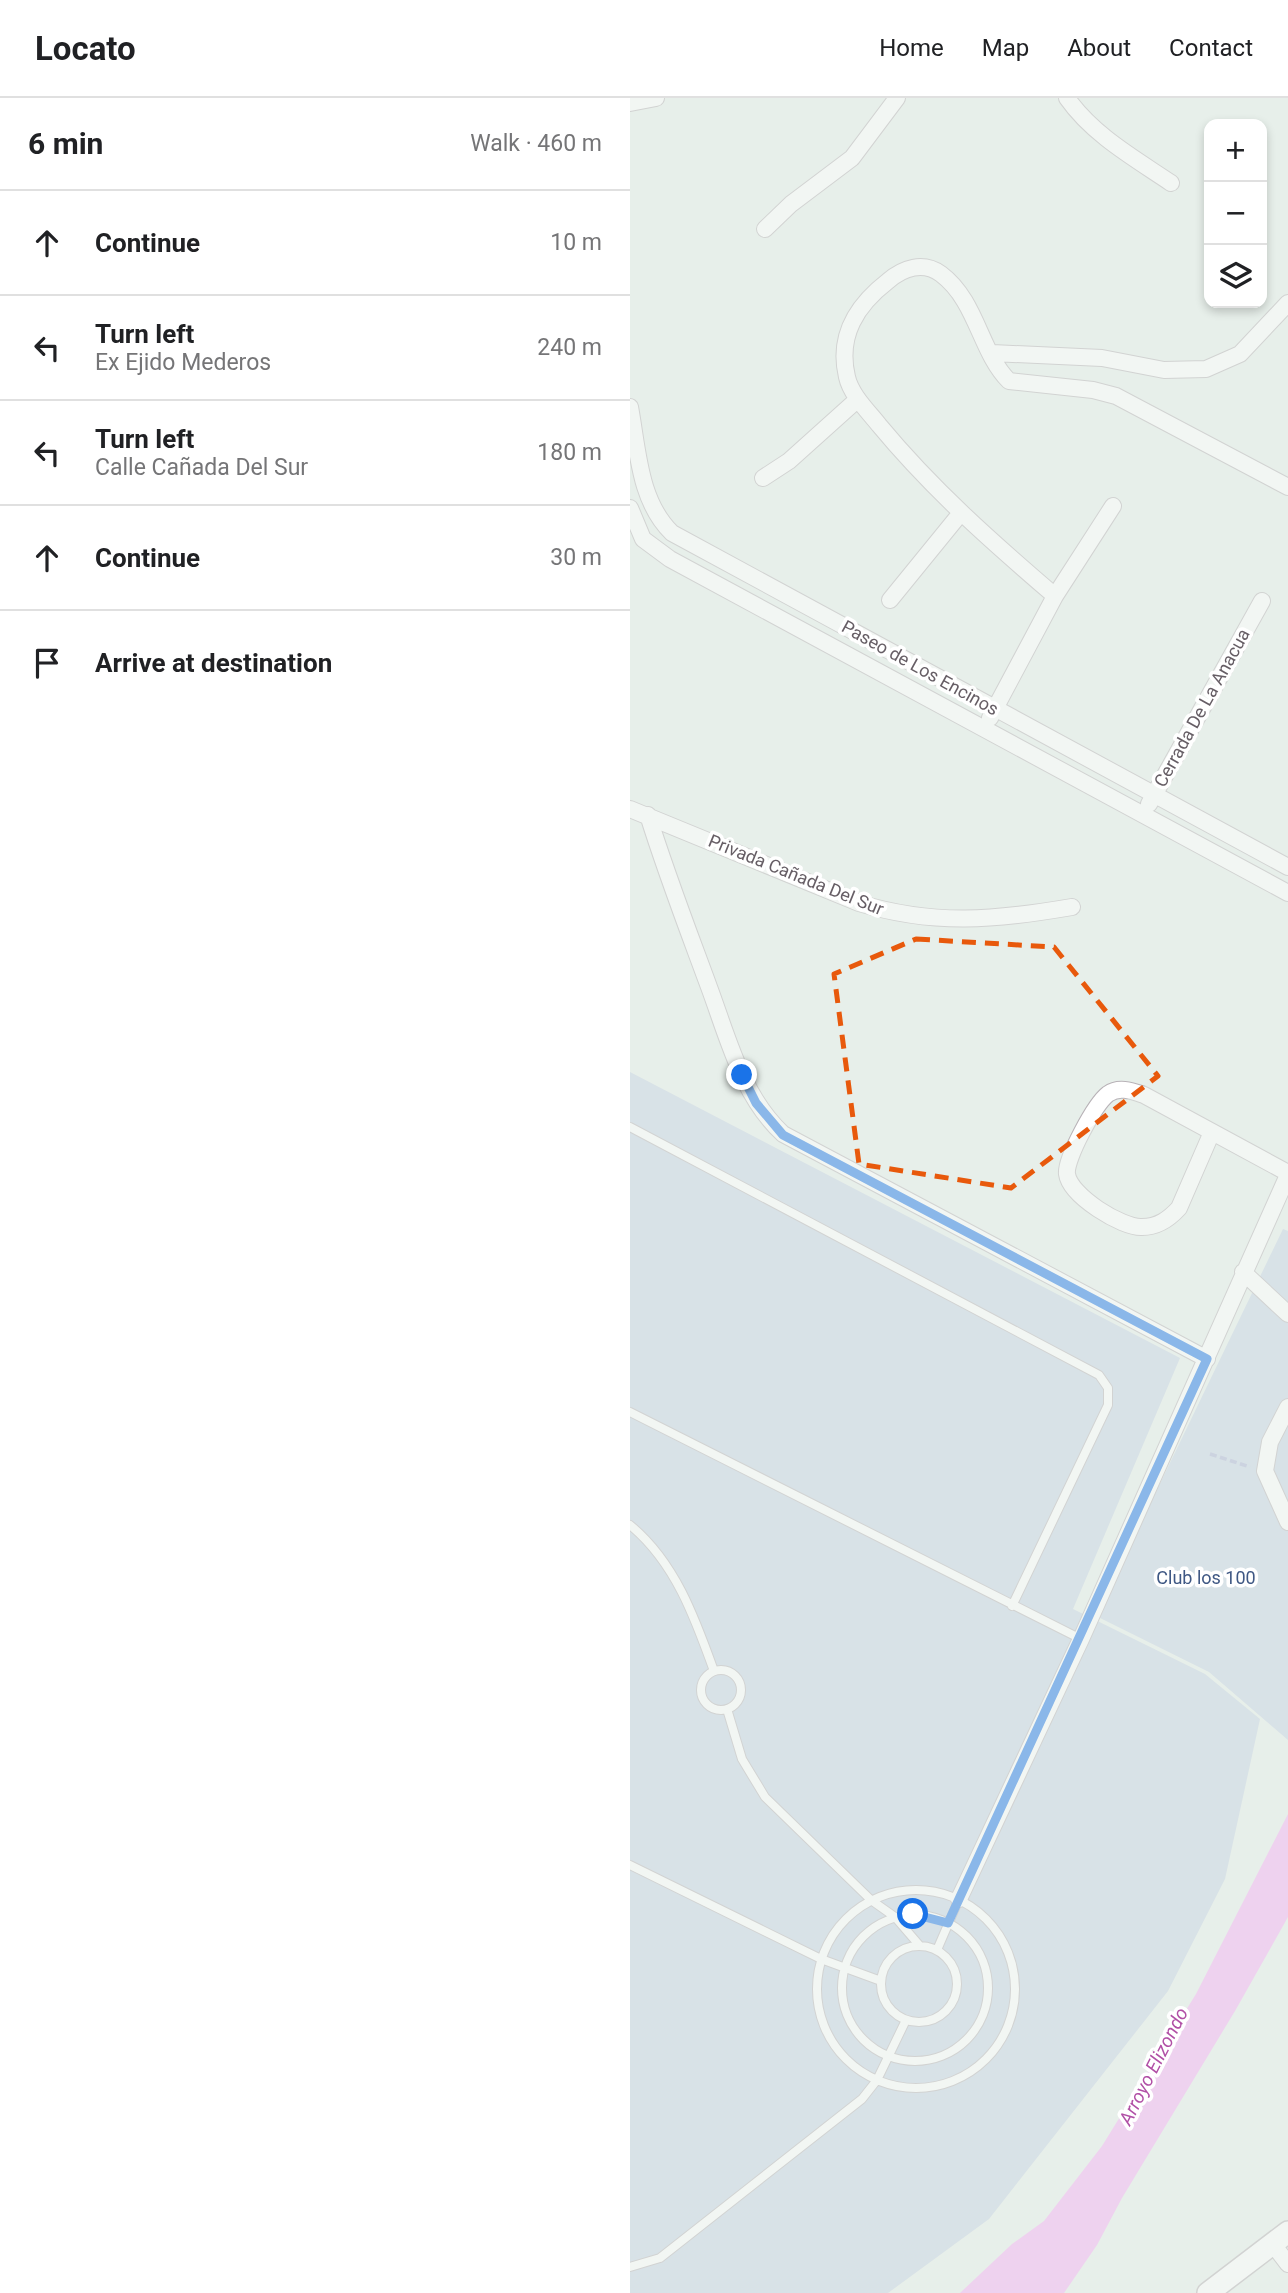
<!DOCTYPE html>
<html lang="en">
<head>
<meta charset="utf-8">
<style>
	body { margin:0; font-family:Roboto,sans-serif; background:#f2f2f2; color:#202124 }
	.controls { position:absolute; right:21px; top:21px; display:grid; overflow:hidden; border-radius:14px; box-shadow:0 4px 10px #0003 }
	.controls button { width:63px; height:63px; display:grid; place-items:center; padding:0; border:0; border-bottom:2px solid #e0e0e0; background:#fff; color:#202124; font:35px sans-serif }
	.stop { position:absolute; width:21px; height:21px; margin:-16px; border:5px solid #1a73e8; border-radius:50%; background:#fff }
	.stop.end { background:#1a73e8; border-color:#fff; box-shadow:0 2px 7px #0008 }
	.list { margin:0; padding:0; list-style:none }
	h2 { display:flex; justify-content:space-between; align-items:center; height:91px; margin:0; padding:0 28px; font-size:30px }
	h2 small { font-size:23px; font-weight:400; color:#757577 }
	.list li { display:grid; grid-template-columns:46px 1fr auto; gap:21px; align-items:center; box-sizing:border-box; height:105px; padding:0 28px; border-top:2px solid #e0e0e0 }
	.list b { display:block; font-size:26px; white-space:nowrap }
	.list p { margin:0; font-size:23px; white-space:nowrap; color:#757577 }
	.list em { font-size:23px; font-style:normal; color:#757577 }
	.icon { flex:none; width:38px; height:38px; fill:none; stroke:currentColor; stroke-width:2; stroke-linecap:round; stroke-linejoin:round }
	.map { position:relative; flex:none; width:658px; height:2195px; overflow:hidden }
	header { display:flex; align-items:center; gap:42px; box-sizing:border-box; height:98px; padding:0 35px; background:#fff; border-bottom:2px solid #e0e0e0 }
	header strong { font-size:33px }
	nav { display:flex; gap:38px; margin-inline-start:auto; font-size:24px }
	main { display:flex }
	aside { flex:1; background:#fff }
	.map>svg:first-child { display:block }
</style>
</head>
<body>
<header>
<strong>Locato</strong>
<nav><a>Home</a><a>Map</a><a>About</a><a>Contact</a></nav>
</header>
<main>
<aside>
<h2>6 min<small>Walk · 460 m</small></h2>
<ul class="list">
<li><svg class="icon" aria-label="ahead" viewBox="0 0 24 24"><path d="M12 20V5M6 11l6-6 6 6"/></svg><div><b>Continue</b></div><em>10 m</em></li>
<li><svg class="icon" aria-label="left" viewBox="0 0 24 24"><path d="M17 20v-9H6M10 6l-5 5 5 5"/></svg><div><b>Turn left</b><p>Ex Ejido Mederos</p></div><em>240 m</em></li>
<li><svg class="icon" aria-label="left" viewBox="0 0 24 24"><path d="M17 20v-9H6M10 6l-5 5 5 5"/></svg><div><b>Turn left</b><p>Calle Cañada Del Sur</p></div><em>180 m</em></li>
<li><svg class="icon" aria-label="ahead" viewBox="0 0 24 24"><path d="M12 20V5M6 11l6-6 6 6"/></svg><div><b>Continue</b></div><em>30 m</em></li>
<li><svg class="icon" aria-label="arrive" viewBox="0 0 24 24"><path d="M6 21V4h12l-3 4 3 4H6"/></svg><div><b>Arrive at destination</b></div></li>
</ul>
</aside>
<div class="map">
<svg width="658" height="2195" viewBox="0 0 658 2195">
	<rect width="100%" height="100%" fill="#e7efea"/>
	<path fill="#c6d2e4" d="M 0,974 L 550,1260 L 443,1511 L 575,1576 L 630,1621 L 595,1781 L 538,1893 L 359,2121 L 258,2195 L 0,2195 Z
		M 653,1131 L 658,1133 L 658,1642 L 579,1574 L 466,1518 Z"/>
	<path fill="#f7aff5" d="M 658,1716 L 658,1819 L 605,1913 L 492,2100 L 467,2147 L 434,2195 L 330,2195 L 382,2146 L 414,2123 L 472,2048 L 566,1896 Z"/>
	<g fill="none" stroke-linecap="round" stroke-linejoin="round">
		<defs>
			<path id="service" d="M 0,1029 L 469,1277 L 478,1290 L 478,1307 L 382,1508
				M 0,1314 L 451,1541
				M 0,1427 C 45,1464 65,1520 84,1573
				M71 1592a20 20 0 1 1 40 0a20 20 0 1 1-40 0Z
				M 97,1611 L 112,1661 L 135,1699 L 241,1802 L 265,1819 L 290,1848
				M 0,1767 L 191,1861 L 251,1883
				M187 1891a99 99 0 1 1 198 0a99 99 0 1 1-198 0Z
				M212 1890a73 73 0 1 1 146 0a73 73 0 1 1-146 0Z
				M251 1886a38 38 0 1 1 76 0a38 38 0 1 1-76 0Z
				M 307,1852 L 329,1801
				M 0,2169 L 30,2160 L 232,2001 L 247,1982 L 276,1922"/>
			<path id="minor" d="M 437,0 C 463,37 504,60 541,85
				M 0,5 L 26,0
				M 135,131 L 161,106 L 222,60 L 267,0
				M 362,255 L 472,260 L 534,272 L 576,271 L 610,256 L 658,205
				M 0,309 C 8,352 9,403 42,435 L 658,769
				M 133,380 L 159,363 L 228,301
				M 0,410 L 13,441 L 40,461 L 658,795
				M 425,498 C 362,444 302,391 249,327 C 238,313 221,297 217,279 C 207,237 227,207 258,183 C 273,170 293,163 311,176 C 347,203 350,254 379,283 L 463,292 L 486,298 L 658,389
				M 260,502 L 330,416
				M 360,620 L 425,498 L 483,408
				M 519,706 L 632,503
				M 0,711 L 229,805 C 304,828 366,822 442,809
				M 18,717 C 36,775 58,832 79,889 C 98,940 112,998 153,1036 L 577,1261
				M 582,1034 L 549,1110 C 539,1121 528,1129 512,1129 C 492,1130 440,1098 437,1076 C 435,1061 465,1006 478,996 C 489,988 502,993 514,997 L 658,1075
				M 613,1174 L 658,1216
				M 658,1309 L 640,1344 L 635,1373 L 658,1424
				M 329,1801 L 451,1541 L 658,1077
				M 642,2145 L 658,2166"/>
			<path id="tertiary" d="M 578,2195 L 658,2134"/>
		</defs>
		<use href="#service" stroke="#b8b2b7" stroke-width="10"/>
		<use href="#minor" stroke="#b8b2b7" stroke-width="18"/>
		<use href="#tertiary" stroke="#b8b2b7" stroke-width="24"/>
		<path stroke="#abb1d5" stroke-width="3.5" stroke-dasharray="7 3.5" stroke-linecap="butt" d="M 580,1356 L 620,1369"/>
		<use href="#service" stroke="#fff" stroke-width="8"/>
		<use href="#minor" stroke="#fff" stroke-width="16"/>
		<use href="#tertiary" stroke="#fff" stroke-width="21"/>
	</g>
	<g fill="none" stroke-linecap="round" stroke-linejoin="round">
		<path stroke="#1a73e8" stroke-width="9" d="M 112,977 L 126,1005 L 153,1037 L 577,1261 L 318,1825 L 283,1816"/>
	</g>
	<path d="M0 0H658V2195H0ZM 286,841 L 424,849 L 528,978 L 381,1090 L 229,1066 L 204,876 Z" fill="#e7efea" fill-opacity=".55" fill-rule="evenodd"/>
	<path fill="none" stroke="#e8590c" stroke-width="5" stroke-dasharray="14 9" stroke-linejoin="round" d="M 286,841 L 424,849 L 528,978 L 381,1090 L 229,1066 L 204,876 Z"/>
	<g text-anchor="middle" stroke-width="7" stroke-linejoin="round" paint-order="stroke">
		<g font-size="18" fill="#665e65" stroke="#fff">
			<text transform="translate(290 570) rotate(29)" y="6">Paseo de Los Encinos</text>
			<text transform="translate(572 610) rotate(-61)" y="6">Cerrada De La Anacua</text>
			<text transform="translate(166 777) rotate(22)" y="6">Privada Cañada Del Sur</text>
		</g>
		<g font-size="18" fill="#3f5884" stroke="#fff">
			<text x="576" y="1486">Club los 100</text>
		</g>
		<g font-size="19" font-style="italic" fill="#b150a6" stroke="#fff">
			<text transform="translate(523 1968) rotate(-63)" y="7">Arroyo Elizondo</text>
		</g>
	</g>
</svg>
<div class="controls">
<button>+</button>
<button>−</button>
<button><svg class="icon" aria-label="layers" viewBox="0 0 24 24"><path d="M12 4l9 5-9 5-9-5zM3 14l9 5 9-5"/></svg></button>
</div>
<div class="stop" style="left:283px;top:1816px"></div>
<div class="stop end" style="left:112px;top:977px"></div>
</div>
</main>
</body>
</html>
